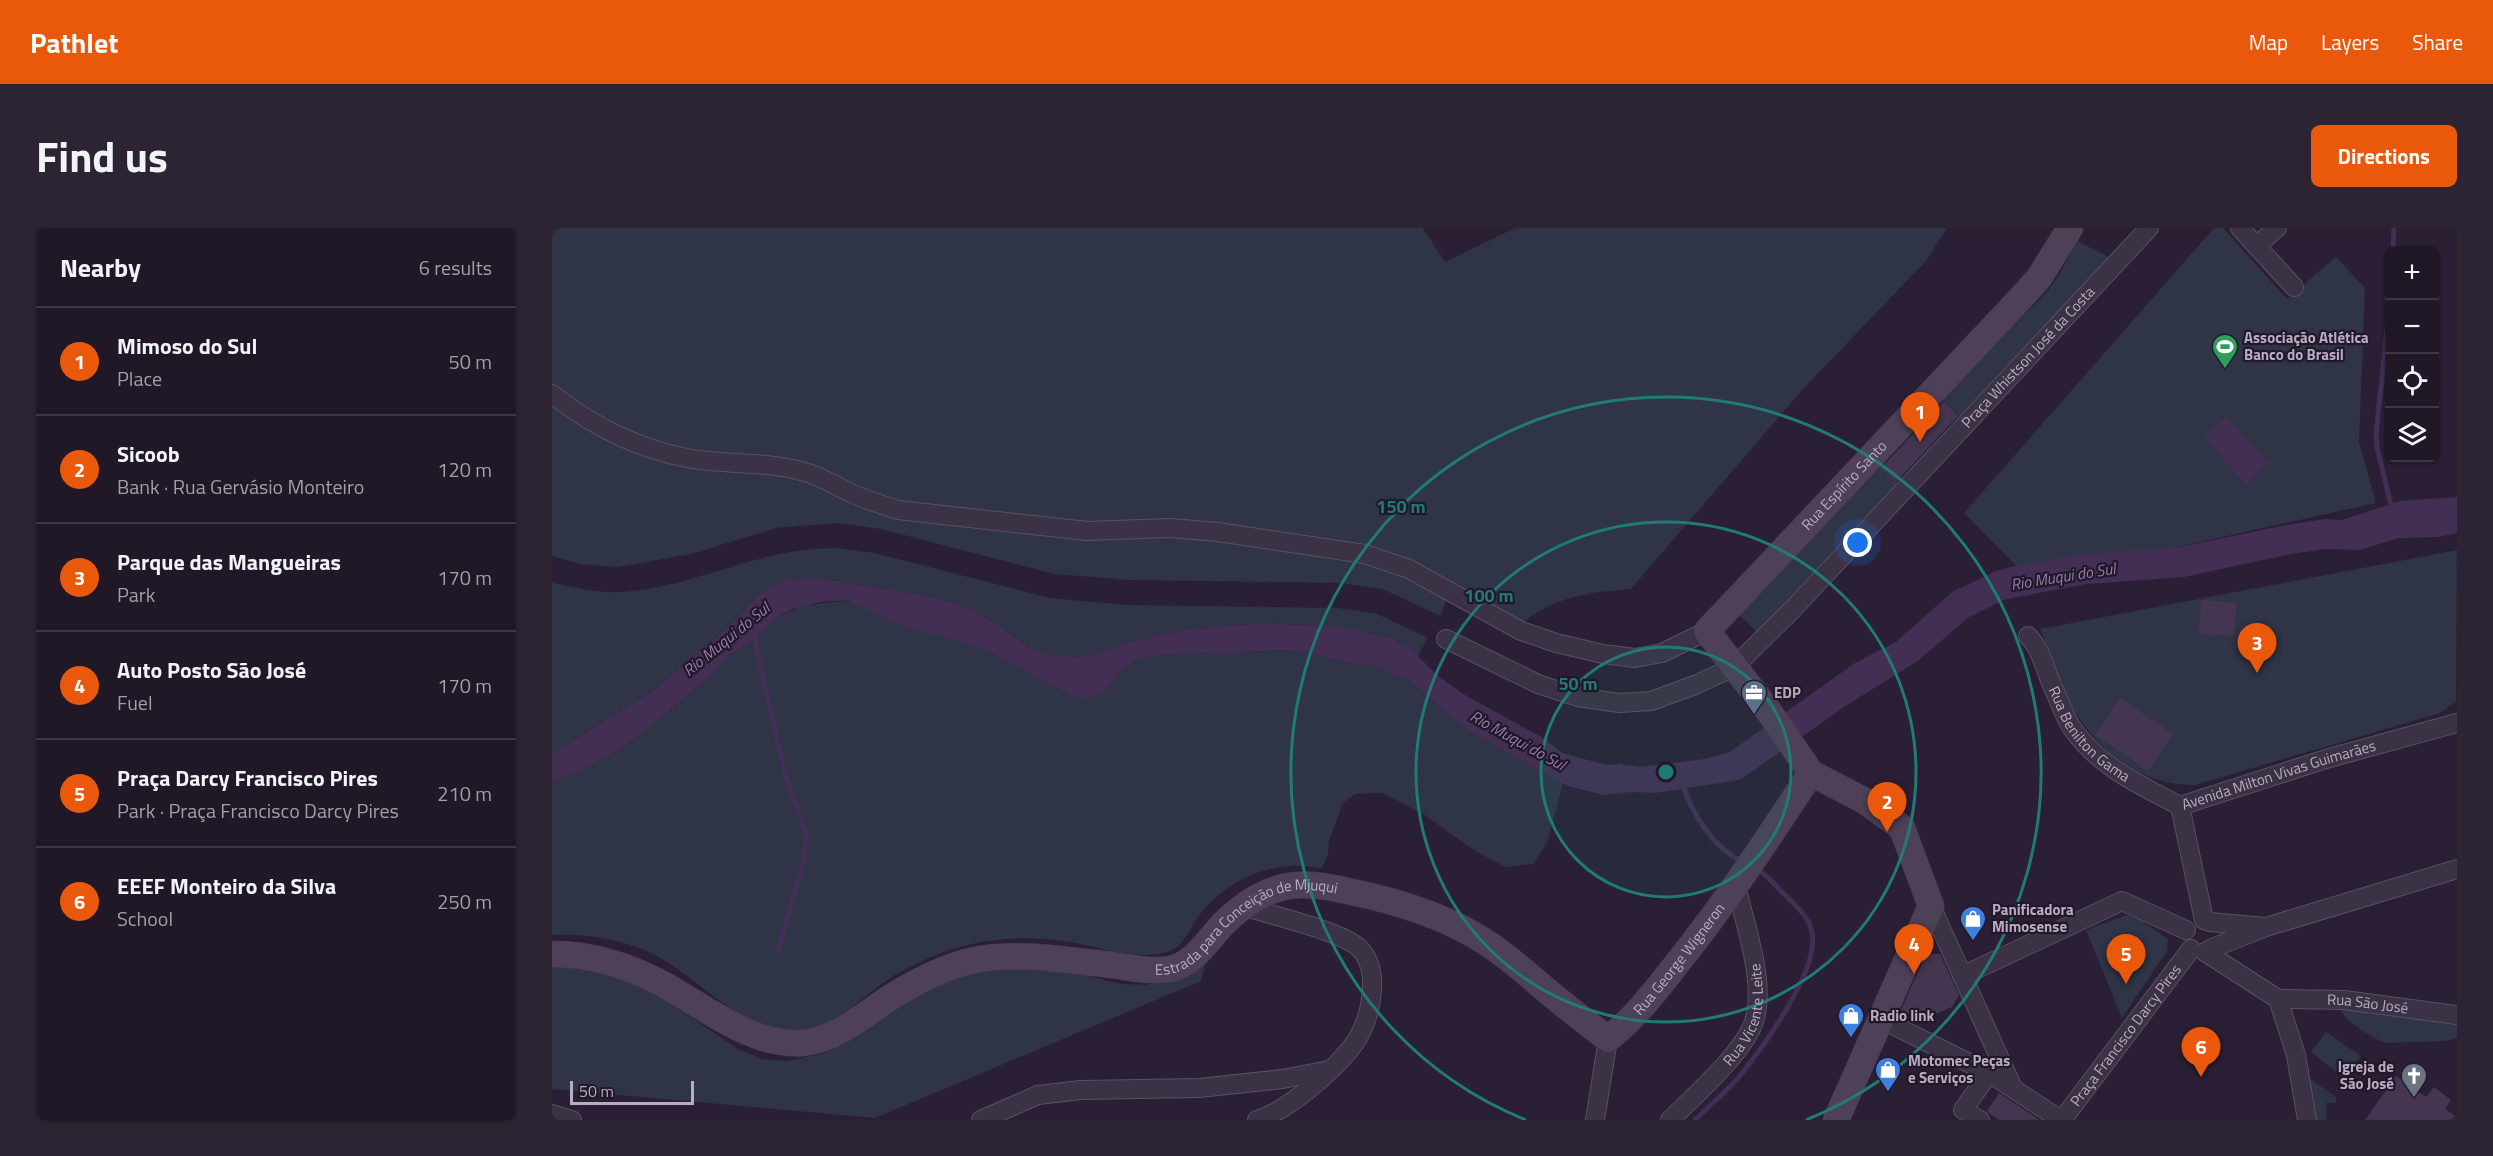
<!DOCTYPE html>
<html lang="en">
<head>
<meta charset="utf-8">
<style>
	body { margin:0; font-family:"Titillium Web",sans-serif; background:#2d2433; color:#f1f3f6 }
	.controls { position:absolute; right:18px; top:18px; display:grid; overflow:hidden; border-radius:9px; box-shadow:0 2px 4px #0004 }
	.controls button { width:54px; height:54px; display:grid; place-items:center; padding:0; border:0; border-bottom:2px solid #3d3644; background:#201727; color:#f1f3f6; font:30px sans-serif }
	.scale { position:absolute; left:18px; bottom:15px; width:124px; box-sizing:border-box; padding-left:6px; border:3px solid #b9acc2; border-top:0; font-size:16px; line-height:21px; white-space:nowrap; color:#b9acc2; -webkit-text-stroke:4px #211829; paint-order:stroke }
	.you { position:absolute; left:1306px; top:315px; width:21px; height:21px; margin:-15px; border:4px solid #fff; border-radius:50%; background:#1a73e8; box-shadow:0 0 0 9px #1a73e833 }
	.badge { display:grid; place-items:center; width:39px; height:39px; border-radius:50%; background:#ea580c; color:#fff; font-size:20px; font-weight:700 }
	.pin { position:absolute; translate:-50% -50px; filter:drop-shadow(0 2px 3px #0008) }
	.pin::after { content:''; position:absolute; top:32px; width:21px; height:18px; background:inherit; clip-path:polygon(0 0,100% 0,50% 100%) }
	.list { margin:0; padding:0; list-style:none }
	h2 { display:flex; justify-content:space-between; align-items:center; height:78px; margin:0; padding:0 24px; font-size:26px }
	h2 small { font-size:20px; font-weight:400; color:#a29fa7 }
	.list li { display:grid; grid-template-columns:39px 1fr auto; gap:18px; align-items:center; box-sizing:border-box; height:108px; padding:0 24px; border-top:2px solid #3d3644 }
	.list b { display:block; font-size:22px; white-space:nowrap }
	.list p { margin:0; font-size:20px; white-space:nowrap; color:#a29fa7 }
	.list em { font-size:20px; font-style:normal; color:#a29fa7 }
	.icon { flex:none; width:33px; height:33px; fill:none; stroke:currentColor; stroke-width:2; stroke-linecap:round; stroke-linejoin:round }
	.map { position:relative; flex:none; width:1905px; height:892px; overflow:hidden; border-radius:9px }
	header { display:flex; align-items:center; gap:36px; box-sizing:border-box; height:84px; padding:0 30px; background:#ea580c; color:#fff }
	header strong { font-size:28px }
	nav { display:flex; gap:33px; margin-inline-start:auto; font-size:21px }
	.intro { display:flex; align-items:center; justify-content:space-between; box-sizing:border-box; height:144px; padding:0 36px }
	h1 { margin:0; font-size:42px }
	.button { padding:15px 27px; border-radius:9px; background:#ea580c; color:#fff; font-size:21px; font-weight:700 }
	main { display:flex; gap:36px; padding:0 36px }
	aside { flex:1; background:#201727; border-radius:9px; box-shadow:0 2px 4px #0004 }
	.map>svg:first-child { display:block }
</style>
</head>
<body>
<header>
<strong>Pathlet</strong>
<nav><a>Map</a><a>Layers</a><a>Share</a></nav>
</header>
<div class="intro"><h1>Find us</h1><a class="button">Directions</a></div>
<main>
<aside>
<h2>Nearby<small>6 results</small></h2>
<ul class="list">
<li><span class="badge">1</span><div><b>Mimoso do Sul</b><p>Place</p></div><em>50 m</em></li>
<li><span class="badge">2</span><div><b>Sicoob</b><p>Bank · Rua Gervásio Monteiro</p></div><em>120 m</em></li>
<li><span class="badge">3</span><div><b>Parque das Mangueiras</b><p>Park</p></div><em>170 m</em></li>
<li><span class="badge">4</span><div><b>Auto Posto São José</b><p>Fuel</p></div><em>170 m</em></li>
<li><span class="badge">5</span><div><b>Praça Darcy Francisco Pires</b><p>Park · Praça Francisco Darcy Pires</p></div><em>210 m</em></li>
<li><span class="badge">6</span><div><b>EEEF Monteiro da Silva</b><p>School</p></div><em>250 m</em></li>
</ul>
</aside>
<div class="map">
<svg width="1905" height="892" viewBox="0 0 1905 892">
	<rect width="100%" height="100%" fill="#2a1f34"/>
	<path fill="#2f3446" d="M 0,0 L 871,0 L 893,34 L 963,0 L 1395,0 L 1374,33 L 1250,162 L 1079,361 C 1031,365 999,369 962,402 L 897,362 L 889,388 L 830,361 L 787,355 L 577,352 L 502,346 L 329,301 L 286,295 L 224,300 L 139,326 L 66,339 L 28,336 L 0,328 Z
		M 1662,0 L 1671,0 L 1735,71 L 1784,29 L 1813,60 L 1807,214 L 1824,275 L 1478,352 L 1412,285 Z
		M 1525,13 L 1563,32 L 1410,191 L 1390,171 L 1496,63 L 1507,47 Z
		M 1327,237 L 1347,257 L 1206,405 L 1185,385 Z
		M 285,320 L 323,325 L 498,370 L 576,377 L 784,380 L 823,385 L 876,410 L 866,428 L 859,421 L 839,410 L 792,399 L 713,395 L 636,401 L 573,415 L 546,425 L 523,429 L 503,429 L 479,421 L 445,396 L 412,378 L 372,367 L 266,350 L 208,365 L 177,398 L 103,461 L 0,526 L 0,354 C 22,360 46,365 69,364 C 145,359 207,319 285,320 Z
		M 1905,322 L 1904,474 L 1888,485 L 1643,557 C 1582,558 1535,514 1511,461 C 1502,442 1497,420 1488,401 Z
		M 296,372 L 431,421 L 518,467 L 551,465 L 568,443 L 587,430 L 631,425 L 679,426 L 724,422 L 752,424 L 797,435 L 821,438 L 858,453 L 914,502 L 1011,555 L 995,615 L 981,636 L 953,639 L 923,623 L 871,586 L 831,565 L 803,566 L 791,575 L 777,613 L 776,627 L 770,640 C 760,639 749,637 738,638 C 702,640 667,660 646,689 C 638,700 632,718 618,723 C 583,735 546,717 511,713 C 475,708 439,710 404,720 C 388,724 352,741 338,750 C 308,771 275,805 236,806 C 198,807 137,743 101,726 C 71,711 33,705 0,707 L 0,554 L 22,546 L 58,527 L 91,505 L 148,457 L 178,427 L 194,418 L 226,389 L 250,378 Z
		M 1575,687 L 1590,693 L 1616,711 L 1615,723 L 1570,790 L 1534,702 Z
		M 657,720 L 649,753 L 323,890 L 0,861 L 0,738 L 28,738 L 91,757 L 186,821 L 210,831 L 236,833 L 273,825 L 308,803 L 339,779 L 413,743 L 503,740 L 569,756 L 594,757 L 606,754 Z
		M 1788,780 L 1905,793 L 1905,810 L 1893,813 L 1833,815 C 1822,811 1789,791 1788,780 Z
		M 1774,804 L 1809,828 L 1792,850 L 1759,824 Z
		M 1758,851 L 1784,869 L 1784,875 L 1774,875 L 1774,892 L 1763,892 Z"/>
	<path fill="#432e54" d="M 1674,189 L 1717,234 L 1694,257 L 1652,209 Z
		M 1905,269 L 1905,305 L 1886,309 L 1847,310 L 1808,322 L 1774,321 L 1739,326 L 1632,349 L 1536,356 L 1454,371 L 1417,389 L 1366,433 L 1298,475 L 1188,552 L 1103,565 L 1082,564 L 1052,567 L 1016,558 L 914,502 L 858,453 L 821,438 L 797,435 L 752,424 L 724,422 L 679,426 L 631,425 L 587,430 L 568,443 L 552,465 L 531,471 L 518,467 L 431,421 L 398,410 L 352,399 L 296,372 L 269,374 L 241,381 L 226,389 L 194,418 L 178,427 L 148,457 L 91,505 L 58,527 L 22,546 L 0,554 L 0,526 L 103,461 L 177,398 L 208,365 L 236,351 L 266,350 L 372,367 L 412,378 L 445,396 L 479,421 L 503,429 L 523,429 L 546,425 L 573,415 L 636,401 L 713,395 L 792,399 L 839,410 L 859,421 L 886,448 L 913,467 L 993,511 L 1010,525 L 1054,537 L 1068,536 L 1089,539 L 1152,531 L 1178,524 L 1303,435 L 1344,414 L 1400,364 L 1444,343 L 1463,338 L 1532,326 L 1628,319 L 1734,297 L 1773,291 L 1790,292 L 1848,273 Z"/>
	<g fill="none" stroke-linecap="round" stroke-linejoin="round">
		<path stroke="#432e54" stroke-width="5" d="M 1841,22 L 1842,0
			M 1838,74 L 1824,206 L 1825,219 L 1840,282
			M 203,405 L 205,423 L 233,546 L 254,604 L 252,631 L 226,723
			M 1130,555 C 1140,586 1161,619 1190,634
			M 1143,892 C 1157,878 1173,865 1186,850 C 1209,822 1268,742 1260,705 C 1257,688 1243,677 1231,665 C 1223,657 1214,646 1204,640"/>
	</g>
	<path fill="#443650" d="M 1392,173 L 1406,188 L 1344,254 L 1329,240 Z
		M 1649,372 L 1685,375 L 1682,408 L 1647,406 Z
		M 1568,470 L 1621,506 L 1596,543 L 1543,507 Z
		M 1374,726 L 1388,726 L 1407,767 L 1400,779 L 1368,792 L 1349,782 Z
		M 1844,848 L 1874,869 L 1882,859 L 1899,872 L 1893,881 L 1905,889 L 1905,892 L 1813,892 Z
		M 1447,865 L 1488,892 L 1447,892 L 1438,886 L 1435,883 Z"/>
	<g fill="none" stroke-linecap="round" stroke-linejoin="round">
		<defs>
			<g id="street">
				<path d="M 1688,0 L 1742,59"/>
				<path d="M 1704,18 L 1725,0"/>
				<path d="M 0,166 C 40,198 84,220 135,230 C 172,237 212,233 249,243 C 267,247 282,257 299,265 C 314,272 330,277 346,282 L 535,303 L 618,300 L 666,304 L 813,326 L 857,341 L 969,403 L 1004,415 L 1051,426 L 1083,430 L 1110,425 L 1155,403"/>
				<path id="s1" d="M 1476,408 C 1491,423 1494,447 1504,466 C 1509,477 1513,490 1520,500 C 1547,539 1588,557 1628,578"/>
				<path id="s2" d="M 894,411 L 986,456 L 1026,469 L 1067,475 L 1099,473 L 1143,457 L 1182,439 L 1240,382 L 1597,0"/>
				<path d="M 692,678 C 720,688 791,703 808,721 C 818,731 821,747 820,760 C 819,781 812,803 799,820 C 780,844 735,883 705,892"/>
				<path d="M 1379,678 L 1461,860"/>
				<path id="s3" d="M 1652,692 L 1628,578 L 1774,531 L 1905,495"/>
				<path d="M 1657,694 L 1714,699 L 1658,721"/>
				<path d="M 1714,699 L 1905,641"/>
				<path d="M 1653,724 L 1726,771 L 1744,827 L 1755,892"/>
				<path d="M 1410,748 L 1570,673 L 1634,702"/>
				<path id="s4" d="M 1726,771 L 1792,772 L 1905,787"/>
				<path d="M 1329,791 L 1437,845 L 1509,892"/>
				<path d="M 0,886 L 20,892"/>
				<path d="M 429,892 L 486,867 L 529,862 L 647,860 L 731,851 L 777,842"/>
				<path d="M 1043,892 L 1056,811"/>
				<path id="s5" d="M 1118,892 C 1141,869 1196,821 1203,790 C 1213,752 1193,696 1184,658"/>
				<path d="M 1428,892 L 1411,882 L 1437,845"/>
				<path id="s6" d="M 1510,892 L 1639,721"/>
			</g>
			<g id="secondary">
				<path id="s7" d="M 0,726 C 37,726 74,737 107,754 C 151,777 199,819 251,815 C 284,812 313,786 339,769 C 362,755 388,741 414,734 C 462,722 512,732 560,737 C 580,740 598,744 618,741 C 642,736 655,713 671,696 C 685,682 705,667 725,661 C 748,653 776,658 800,664 C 843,673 884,685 922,707 C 952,724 978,749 1005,771 C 1022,785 1039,798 1056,811 C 1084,789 1105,761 1127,733 C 1175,673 1217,609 1259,545"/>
				<path id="s8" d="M 1284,892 L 1379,678 L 1350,600 L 1313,573 L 1259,545 L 1218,485 L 1155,403 L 1469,70 L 1487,50 L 1518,0"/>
			</g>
		</defs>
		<use href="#street" stroke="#5a5063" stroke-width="20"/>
		<use href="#secondary" stroke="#43394b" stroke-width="27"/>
		<use href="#street" stroke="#3c3245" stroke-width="18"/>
		<use href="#secondary" stroke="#4e4057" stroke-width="26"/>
	</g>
	<circle cx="1114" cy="544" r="125" fill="#207b76" fill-opacity=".12"/>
	<g fill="none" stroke="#207b76" stroke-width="3">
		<circle cx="1114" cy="544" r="125"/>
		<circle cx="1114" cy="544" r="250"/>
		<path d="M974 892A375 375 0 1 1 1254 892"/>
	</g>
	<defs>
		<symbol id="stadium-pin" viewBox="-11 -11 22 30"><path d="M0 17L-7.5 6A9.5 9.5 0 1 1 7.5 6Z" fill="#2e9e5b" stroke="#211829"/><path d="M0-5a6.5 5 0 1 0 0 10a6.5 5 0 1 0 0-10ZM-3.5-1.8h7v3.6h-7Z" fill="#fff"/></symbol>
		<symbol id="office-pin" viewBox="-11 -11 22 30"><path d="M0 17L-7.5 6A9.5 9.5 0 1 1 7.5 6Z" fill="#5c6f8a" stroke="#211829"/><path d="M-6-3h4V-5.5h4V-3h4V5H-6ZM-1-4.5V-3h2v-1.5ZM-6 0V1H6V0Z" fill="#fff"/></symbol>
		<symbol id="shop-pin" viewBox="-11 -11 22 30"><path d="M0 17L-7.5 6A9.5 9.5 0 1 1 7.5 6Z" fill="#3f7fe0" stroke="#211829"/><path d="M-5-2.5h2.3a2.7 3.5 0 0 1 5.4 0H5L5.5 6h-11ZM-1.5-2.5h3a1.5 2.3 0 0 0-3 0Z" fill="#fff"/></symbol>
		<symbol id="church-pin" viewBox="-11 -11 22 30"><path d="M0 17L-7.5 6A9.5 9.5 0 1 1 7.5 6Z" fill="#6b7280" stroke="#211829"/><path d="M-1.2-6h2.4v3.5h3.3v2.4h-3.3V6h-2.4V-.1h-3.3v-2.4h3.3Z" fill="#fff"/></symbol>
	</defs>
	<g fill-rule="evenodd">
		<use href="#stadium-pin" x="1658" y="104" width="30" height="40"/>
		<use href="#office-pin" x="1187" y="450" width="30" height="40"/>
		<use href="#shop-pin" x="1406" y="676" width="30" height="40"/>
		<use href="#shop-pin" x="1284" y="773" width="30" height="40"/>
		<use href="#shop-pin" x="1321" y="827" width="30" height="40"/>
		<use href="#church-pin" x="1847" y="833" width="30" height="40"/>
	</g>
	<g text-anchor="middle" stroke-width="4.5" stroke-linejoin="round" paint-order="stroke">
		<g font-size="15" font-weight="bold" fill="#b9acc2" stroke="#211829" text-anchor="start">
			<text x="1692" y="115">Associação Atlética<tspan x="1692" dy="17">Banco do Brasil</tspan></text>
			<text x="1222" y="470">EDP</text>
			<text x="1440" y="687">Panificadora<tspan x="1440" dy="17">Mimosense</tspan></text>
			<text x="1318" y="793">Radio link</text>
			<text x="1356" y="838">Motomec Peças<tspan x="1356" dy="17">e Serviços</tspan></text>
			<text x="1842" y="844" text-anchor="end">Igreja de<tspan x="1842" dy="17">São José</tspan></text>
		</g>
		<g font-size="15" fill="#b9acc2" stroke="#211829">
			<text dy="5" stroke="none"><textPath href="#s2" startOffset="735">Praça Whistson José da Costa</textPath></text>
			<text dy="5" stroke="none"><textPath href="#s8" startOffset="800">Rua Espírito Santo</textPath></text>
			<text dy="5" stroke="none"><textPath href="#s1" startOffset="118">Rua Benilton Gama</textPath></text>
			<text dy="5" stroke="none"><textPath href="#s3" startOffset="220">Avenida Milton Vivas Guimarães</textPath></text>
			<text dy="5" stroke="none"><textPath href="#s7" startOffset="750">Estrada para Conceição de Mjuqui</textPath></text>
			<text dy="5" stroke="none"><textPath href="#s7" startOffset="1278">Rua George Wigneron</textPath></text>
			<text dy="5" stroke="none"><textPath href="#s4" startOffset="90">Rua São José</textPath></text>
			<text dy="5" stroke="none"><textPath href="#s5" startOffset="134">Rua Vicente Leite</textPath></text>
			<text dy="5" stroke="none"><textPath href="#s6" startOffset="106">Praça Francisco Darcy Pires</textPath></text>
		</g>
		<g font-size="16" font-style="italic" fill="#977cae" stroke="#211829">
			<text transform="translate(1511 348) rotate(-9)" y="6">Rio Muqui do Sul</text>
			<text transform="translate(174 411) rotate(-39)" y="6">Rio Muqui do Sul</text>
			<text transform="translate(966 512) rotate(29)" y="6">Rio Muqui do Sul</text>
		</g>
	</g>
	<circle cx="1114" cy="544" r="9" fill="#207b76" stroke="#211829" stroke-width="3"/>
	<g font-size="18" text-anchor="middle" font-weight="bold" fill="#207b76" stroke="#211829" stroke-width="4.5" stroke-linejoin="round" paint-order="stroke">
		<text x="849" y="285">150 m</text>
		<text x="937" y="374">100 m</text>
		<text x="1026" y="462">50 m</text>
	</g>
</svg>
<div class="controls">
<button>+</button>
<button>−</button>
<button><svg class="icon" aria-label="locate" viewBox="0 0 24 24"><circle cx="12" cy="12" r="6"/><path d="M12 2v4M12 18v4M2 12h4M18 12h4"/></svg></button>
<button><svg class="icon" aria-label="layers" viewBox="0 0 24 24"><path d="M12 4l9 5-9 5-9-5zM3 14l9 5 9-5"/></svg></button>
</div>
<div class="scale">50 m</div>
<div class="you"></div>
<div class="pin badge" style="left:1368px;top:214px">1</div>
<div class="pin badge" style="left:1335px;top:604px">2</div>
<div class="pin badge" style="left:1705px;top:445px">3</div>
<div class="pin badge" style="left:1362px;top:746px">4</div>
<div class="pin badge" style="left:1574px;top:756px">5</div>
<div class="pin badge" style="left:1649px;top:849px">6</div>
</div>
</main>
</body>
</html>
